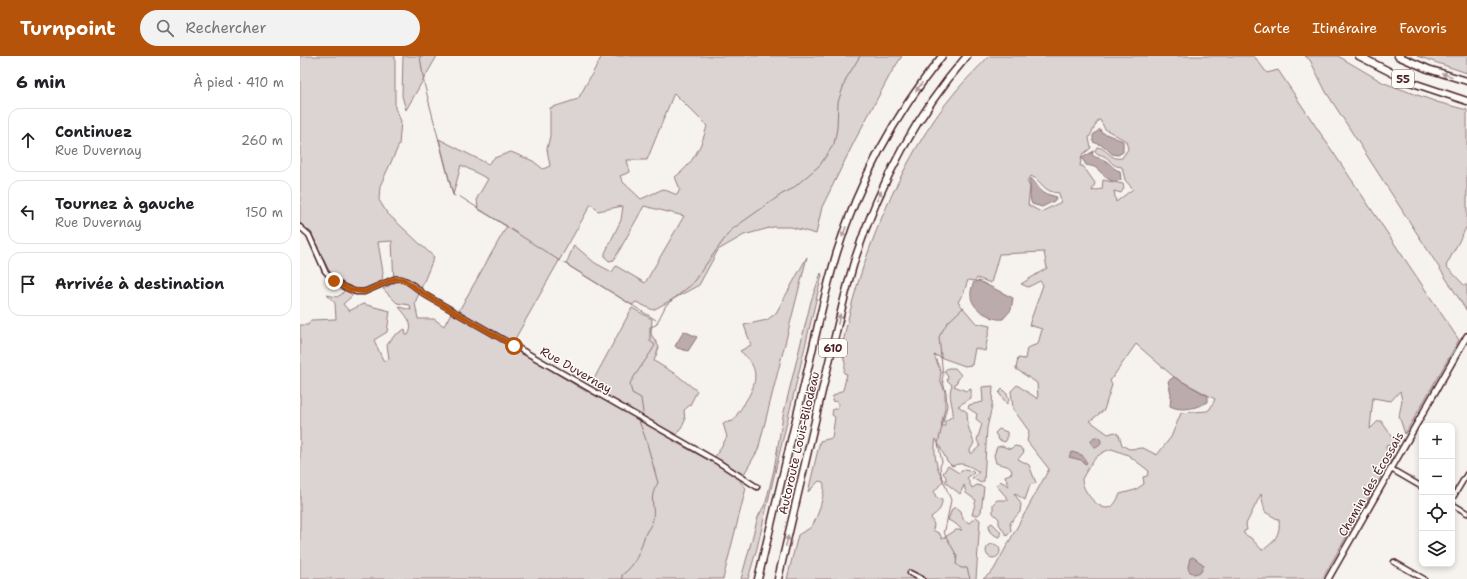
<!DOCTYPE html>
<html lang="fr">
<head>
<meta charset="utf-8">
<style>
	body { margin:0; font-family:"Shantell Sans",sans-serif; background:#f2f2f2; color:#202124 }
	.controls { position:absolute; right:12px; bottom:12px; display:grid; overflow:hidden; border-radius:8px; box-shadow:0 2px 6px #0003 }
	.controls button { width:36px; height:36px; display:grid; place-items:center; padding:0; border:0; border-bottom:1px solid #e0e0e0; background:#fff; color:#202124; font:20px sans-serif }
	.stop { position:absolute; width:12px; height:12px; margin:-9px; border:3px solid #b45309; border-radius:50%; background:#fff }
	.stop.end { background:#b45309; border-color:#fff; box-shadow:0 1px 4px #0008 }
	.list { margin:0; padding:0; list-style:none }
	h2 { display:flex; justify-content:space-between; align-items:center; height:52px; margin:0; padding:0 16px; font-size:17px }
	h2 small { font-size:13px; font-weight:400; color:#757577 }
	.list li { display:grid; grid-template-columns:26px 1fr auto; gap:12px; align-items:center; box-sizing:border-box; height:64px; margin:0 8px 8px; padding:0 8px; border:1px solid #e0e0e0; border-radius:12px }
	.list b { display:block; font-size:15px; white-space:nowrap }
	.list p { margin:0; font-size:13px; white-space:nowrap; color:#757577 }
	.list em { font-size:13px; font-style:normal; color:#757577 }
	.icon { flex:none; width:22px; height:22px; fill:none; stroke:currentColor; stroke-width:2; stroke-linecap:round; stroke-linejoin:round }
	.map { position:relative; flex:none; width:1167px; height:523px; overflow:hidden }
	header { display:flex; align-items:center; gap:24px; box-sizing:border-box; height:56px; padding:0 20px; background:#b45309; color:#fff }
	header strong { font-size:19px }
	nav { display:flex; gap:22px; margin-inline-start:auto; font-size:14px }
	.search { width:280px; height:36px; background:#f2f2f2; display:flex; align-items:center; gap:10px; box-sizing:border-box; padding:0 14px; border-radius:22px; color:#757577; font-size:15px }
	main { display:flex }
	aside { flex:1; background:#fff }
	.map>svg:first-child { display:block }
</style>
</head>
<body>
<header>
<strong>Turnpoint</strong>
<div class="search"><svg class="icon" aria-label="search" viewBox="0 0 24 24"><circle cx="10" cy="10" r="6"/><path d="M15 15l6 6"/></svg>Rechercher</div>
<nav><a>Carte</a><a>Itinéraire</a><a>Favoris</a></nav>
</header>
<main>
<aside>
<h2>6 min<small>À pied · 410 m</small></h2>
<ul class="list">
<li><svg class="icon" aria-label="ahead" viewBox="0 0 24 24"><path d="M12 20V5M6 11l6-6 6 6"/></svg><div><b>Continuez</b><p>Rue Duvernay</p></div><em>260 m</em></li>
<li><svg class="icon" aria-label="left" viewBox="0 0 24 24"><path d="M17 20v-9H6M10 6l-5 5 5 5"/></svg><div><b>Tournez à gauche</b><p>Rue Duvernay</p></div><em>150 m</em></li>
<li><svg class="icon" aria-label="arrive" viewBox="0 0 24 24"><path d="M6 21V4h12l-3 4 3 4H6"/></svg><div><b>Arrivée à destination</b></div></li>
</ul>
</aside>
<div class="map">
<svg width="1167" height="523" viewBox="0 0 1167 523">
	<rect width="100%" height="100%" fill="#f6f3ef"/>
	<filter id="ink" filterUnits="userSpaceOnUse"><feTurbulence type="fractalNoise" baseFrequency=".025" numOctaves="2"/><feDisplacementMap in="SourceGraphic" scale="8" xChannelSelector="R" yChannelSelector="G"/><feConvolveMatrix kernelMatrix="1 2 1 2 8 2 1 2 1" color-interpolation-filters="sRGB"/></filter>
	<g filter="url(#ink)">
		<path fill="#dcd4d2" stroke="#937a7e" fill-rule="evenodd" d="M 0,0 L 95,0 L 95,52 L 101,65 L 99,89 L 80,130 L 79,144 L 87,157 L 134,201 L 115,247 L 118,263 L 134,263 L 144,270 L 152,255 L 157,258 L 207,170 L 178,153 L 177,142 L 188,123 L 161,109 L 153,139 L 139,83 L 188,108 L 194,102 L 211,96 L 233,105 L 243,113 L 250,110 L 247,93 L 250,80 L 250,52 L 278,43 L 302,0 L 602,0 L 591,17 L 555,84 L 522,151 L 516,178 L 491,171 L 473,171 L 444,179 L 418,194 L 399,229 L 353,254 L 336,246 L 332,249 L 266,208 L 274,189 L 295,207 L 312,216 L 316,210 L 345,227 L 384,160 L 344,150 L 314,204 L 309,205 L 305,201 L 305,197 L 321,164 L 323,150 L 298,155 L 291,148 L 211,290 L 287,336 L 332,252 L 352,263 L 351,278 L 359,291 L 354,305 L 377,319 L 397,335 L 390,349 L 384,354 L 385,365 L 373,385 L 412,406 L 427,381 L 423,367 L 433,365 C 448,340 470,319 440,295 L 451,289 L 444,269 L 467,264 L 476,257 L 507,201 L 458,394 L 440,425 L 446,432 L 423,523 L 0,523 L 0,269 L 8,269 L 11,264 L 36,263 L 35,247 L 27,239 L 37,241 L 42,238 L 47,230 L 30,217 L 14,183 L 0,167 ZM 374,37 L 407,70 C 402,90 392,109 375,121 L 380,133 L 377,139 L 363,133 L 341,143 L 323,126 L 320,120 L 330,116 L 327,104 L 347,104 ZM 92,185 L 94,227 L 83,233 L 97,247 L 110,249 L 111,254 L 99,251 C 106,260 115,268 108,279 L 106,279 L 105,273 L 94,280 L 87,289 L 89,303 L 85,305 L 83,304 L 74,284 L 87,276 L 90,255 L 63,248 L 49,255 L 43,248 L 52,240 L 54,233 L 68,232 L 82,226 L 83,216 L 78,186 Z
			M 103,0 L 137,0 L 106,54 L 102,40 Z
			M 689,0 L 954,0 L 967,17 L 978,14 L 1159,284 L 1105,378 L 1099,360 L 1102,345 L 1100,335 L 1091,345 L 1073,342 L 1070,373 L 1078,365 L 1081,365 L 1099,390 L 1092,392 L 1089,389 L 1086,390 L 1086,393 L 1093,400 L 1022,523 L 683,523 L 693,515 L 749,413 L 727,385 L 729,375 L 713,353 L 711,335 L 717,329 L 738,343 L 737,327 L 716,313 L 718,302 L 725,303 L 727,292 L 738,288 L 742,273 L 729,269 L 743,229 L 740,225 L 728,231 L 721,228 L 747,212 L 744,196 L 699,198 L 691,227 L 677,222 L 675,225 L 668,224 L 664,236 L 658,246 L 676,267 L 690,270 L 685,295 L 675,292 L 672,309 L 665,310 L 634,299 L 641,316 L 640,323 L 645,336 L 645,352 L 641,370 L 645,370 L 645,365 L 653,360 C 654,351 647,340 652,329 L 647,324 L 648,321 L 644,315 L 648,312 L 655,312 L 661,319 L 654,330 L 666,335 L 671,333 L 671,342 L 658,350 L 667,356 L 668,370 L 674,387 L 670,394 L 671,398 L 680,390 L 677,384 L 682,368 L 676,363 L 677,358 L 668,352 L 669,349 L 683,346 L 682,331 L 693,330 L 692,350 L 687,372 L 684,425 L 681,427 L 672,422 L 679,416 C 670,410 662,405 652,410 L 647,405 L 636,383 C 633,396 636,414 644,424 L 634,436 L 636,441 L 642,444 C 642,453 638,456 631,461 L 634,469 L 633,474 L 640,478 L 642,483 L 656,474 L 662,474 L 656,468 L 648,464 L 652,453 L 656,451 L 661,455 L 663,463 L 669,467 L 676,461 L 680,464 L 676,523 L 487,523 L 498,479 C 502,476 508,474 511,471 C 517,465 527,432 523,426 L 519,425 L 508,436 L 520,385 L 532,382 L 535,361 L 532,359 L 533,353 L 538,353 L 538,346 L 532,345 L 533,340 L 543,334 L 547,318 L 544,317 C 544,314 545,310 545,308 C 545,303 541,298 542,293 C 556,210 601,100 656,35 C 666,23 678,12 689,0 ZM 798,64 L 800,64 L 805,73 L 826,85 L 828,93 L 822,102 C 810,105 808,92 797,91 L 795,95 C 798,99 800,98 804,100 C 812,104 810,110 822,111 L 825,124 L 833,133 L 816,146 L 814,135 L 821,137 L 824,132 L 823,128 L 803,124 L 802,133 L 792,135 L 795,127 L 783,110 L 780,110 L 782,99 L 791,92 L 789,82 ZM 731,120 C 743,125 742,136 759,137 L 761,146 L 741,156 L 728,149 L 730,131 L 727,125 ZM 836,288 L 874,321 L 915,343 L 910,353 L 907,355 L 881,357 L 871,381 L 857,399 L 843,392 L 829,393 L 822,389 L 819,379 L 815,376 L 808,378 L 790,365 L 804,354 L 812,329 L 810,325 ZM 812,393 L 828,399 L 849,415 L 847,420 L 843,421 L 844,428 L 835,434 L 820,438 C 818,442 815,449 811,451 C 799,457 781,433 782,423 C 790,409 795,397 812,393 ZM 961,438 L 965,456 L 979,464 C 981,477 974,488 962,494 L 951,482 L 944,478 L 944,475 L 947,474 L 946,468 Z
			M 1005,0 L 1038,0 L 1084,27 L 1137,46 L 1167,54 L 1167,170 L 1146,210 L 1164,229 L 1167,229 L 1167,255 L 1026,36 L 1010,4 Z
			M 1117,0 L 1167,0 L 1167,17 Z
			M 521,217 L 522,219 L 457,492 L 448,523 L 441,523 L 458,461 L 466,446 L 474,413 L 483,360 L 511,245 Z
			M 702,333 L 707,338 L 709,344 L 707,348 L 699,337 Z
			M 699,373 L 707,376 L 707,383 L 705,386 L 699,384 L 695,377 Z
			M 702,390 L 710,393 L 715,390 L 720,391 L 724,396 L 718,403 L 729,409 L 736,427 L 730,429 L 725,444 L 714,437 L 721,448 L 720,456 L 710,467 L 711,475 L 707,480 L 699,468 L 699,463 L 693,457 L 693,448 L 697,444 L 709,444 L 696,429 L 700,425 L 709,430 L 705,420 L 712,417 C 711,408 703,410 696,407 L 694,399 L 697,391 Z
			M 648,410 L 659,417 L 665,413 L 672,415 L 674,417 L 667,422 L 672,432 L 677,429 L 684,431 L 681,456 L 678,459 L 672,459 L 676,444 L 666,437 L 664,429 L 660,438 L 646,427 L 646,421 L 643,417 Z
			M 692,467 L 700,475 L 701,480 L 698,481 L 690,476 L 689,469 Z
			M686 495a7 7 0 1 1 14 0a7 7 0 1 1-14 0Z"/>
		<path fill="#bbabac" stroke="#8e7378" d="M 800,73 L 801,76 L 823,85 L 823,96 L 818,99 L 812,98 L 804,90 L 793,86 L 793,79 Z
			M 794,95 L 792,98 C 796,103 799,101 804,104 C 811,107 812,113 820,115 L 821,124 C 809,129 804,118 796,112 C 794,110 789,110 786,109 L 782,102 Z
			M 731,122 L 743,137 L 757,141 L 754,145 L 742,151 L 732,148 C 728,140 732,132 729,124 Z
			M 679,225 L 713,242 L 711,254 L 703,263 C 696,264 691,261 685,258 C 672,251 667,240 674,226 Z
			M 384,275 L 397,281 L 388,295 L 377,292 L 375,290 Z
			M 874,321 L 908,340 L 908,346 C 897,352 881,356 870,350 L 871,338 L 868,325 Z
			M791 386a5 5 0 1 1 10 0a5 5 0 1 1-10 0Z
			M 772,396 L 782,399 L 787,407 L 785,408 L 781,404 L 769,401 Z
			M 893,501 L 904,509 L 901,516 L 894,518 L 889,515 L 888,511 L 890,502 Z"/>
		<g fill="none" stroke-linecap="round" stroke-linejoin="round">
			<path stroke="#8e7378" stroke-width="1" d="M 120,0 L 124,27 L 153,139 L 155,140
				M 159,140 L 260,205
				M 264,207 L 356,264
				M 664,251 L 647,267 L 639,281 L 643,320 L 642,323 L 646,336 L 647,350 L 638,387 L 642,406 L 640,410 L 641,419 L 651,444 L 645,474 L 643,475 L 657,500 L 656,508 L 661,512 L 667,512 L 670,523
				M 343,357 L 341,342 L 332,337 C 332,335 330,331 330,328 C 330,325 352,296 355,289 L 350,285 L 350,271 L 356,269 L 366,249 L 391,229 L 431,174 L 482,138 L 492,133 L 520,109 L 534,88 L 537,72 L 538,46 L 546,23 L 560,0
				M 322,523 L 322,519 C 337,508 339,496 345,479 C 347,473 352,470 353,463 C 355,448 348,442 358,427 L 346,384 L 339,365"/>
			<defs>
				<path id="minor" d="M 0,171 L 9,179 L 25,215 L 34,225 L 44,231 L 56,236 L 64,236 L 94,223 C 107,220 117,234 127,240 L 418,406 L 457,431
					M 1091,413 L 1122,431
					M 1152,443 L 1167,418
					M 1152,448 L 1167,457
					M 1094,506 L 1124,523
					M 610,517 L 622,523"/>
				<path id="major" d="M 1028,523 L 1167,280"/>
				<path id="highway" d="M 1059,0 L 1110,26 L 1167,45
					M 1098,0 L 1128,13 L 1167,25
					M 458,523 C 473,460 488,397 503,334 C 514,288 523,242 537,196 C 559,125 595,59 642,0
					M 478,523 C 493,460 508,397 522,335 C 533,291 542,246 555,203 C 579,129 616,59 667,0"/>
			</defs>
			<use href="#minor" stroke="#4a1f2b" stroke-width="7"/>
			<use href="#major" stroke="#4a1f2b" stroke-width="8"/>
			<use href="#highway" stroke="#4a1f2b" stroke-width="9"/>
			<use href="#minor" stroke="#fdfcf7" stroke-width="4"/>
			<use href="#major" stroke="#fdfcf7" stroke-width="5"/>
			<use href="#highway" stroke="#fdfcf7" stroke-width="6"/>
		</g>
		<defs><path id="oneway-solid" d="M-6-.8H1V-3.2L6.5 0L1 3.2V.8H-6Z"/></defs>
		<g fill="#ac999b">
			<use href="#oneway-solid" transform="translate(1147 19) rotate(-162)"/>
			<use href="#oneway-solid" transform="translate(619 31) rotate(125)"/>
			<use href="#oneway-solid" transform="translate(579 140) rotate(-66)"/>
			<use href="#oneway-solid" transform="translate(544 176) rotate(110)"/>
			<use href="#oneway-solid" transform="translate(539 263) rotate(-77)"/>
			<use href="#oneway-solid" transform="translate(487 485) rotate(-77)"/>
		</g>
	</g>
	<g fill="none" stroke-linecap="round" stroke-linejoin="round" filter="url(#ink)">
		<path stroke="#b45309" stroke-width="5" d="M 34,225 L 50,234 L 64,236 L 94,223 L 103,223 L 127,240 L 214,290"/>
	</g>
	<g text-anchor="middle" stroke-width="3" stroke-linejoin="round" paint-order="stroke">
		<g fill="#fdfcf7" stroke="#806168" stroke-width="1">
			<rect x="1092" y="14" width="22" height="18" rx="3"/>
			<rect x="519" y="283" width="28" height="18" rx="3"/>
		</g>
		<g font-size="11" font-weight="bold" fill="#4a1f2b">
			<text x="1103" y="27">55</text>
			<text x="533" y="296">610</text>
		</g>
		<g font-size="12" fill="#4a1f2b" stroke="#fdfcf7">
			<text transform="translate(276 314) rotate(30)" y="4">Rue Duvernay</text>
			<text transform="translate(499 387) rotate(-77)" y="4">Autoroute Louis-Bilodeau</text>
			<text transform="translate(1071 428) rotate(-60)" y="4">Chemin des Écossais</text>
		</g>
	</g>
</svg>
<div class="controls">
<button>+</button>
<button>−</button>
<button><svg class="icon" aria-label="locate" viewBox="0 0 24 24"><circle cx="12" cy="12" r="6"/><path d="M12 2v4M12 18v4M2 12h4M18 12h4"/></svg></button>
<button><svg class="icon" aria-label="layers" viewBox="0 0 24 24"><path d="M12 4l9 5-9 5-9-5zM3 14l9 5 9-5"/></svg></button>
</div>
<div class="stop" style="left:214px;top:290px"></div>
<div class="stop end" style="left:34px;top:225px"></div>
</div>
</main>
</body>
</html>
